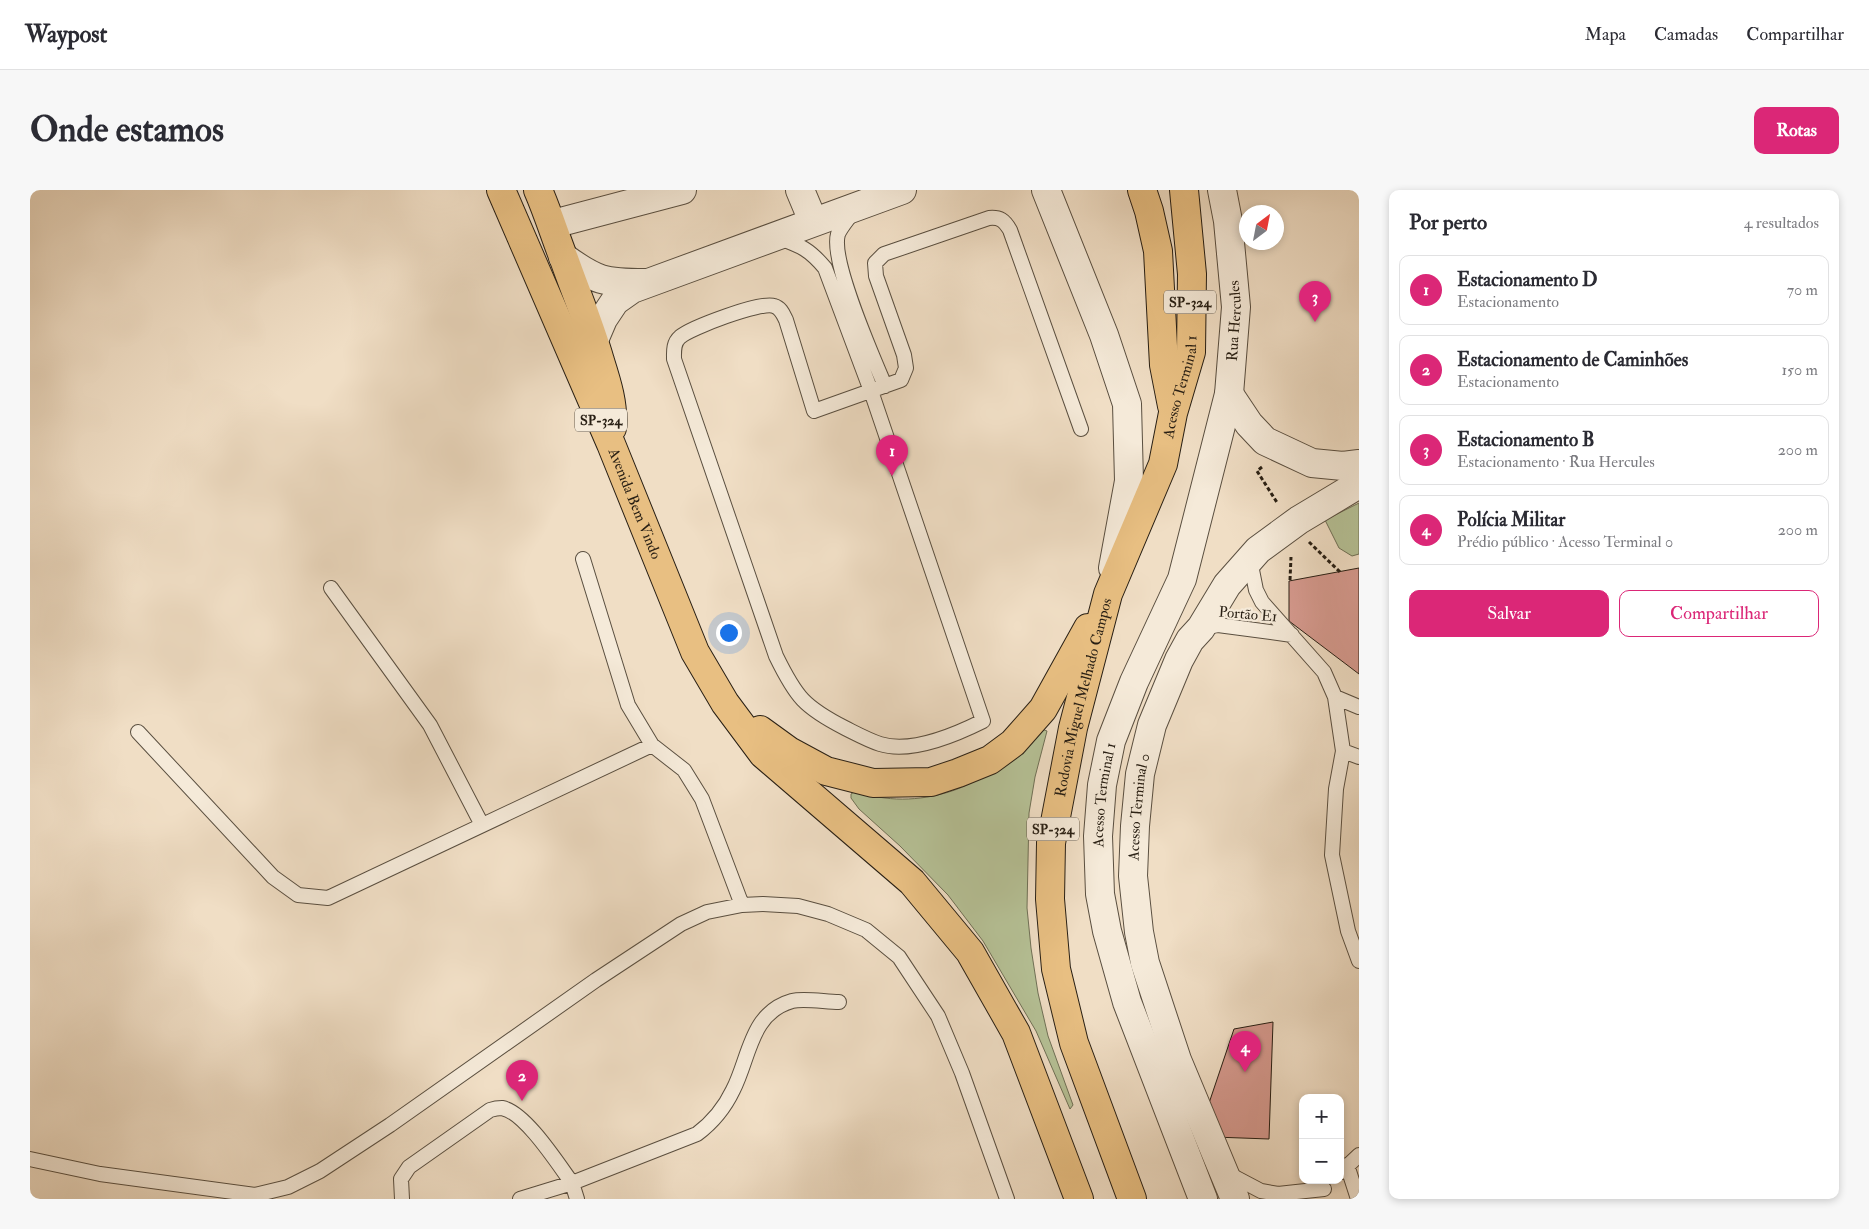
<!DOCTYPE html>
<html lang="pt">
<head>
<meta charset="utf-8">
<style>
	body { margin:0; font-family:"IM FELL Double Pica",serif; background:#f7f7f7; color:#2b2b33 }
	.controls { position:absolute; right:15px; bottom:15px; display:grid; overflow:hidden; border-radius:10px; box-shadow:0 2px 8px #0003 }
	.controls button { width:45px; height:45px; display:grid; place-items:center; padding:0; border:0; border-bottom:1px solid #e1e1e2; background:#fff; color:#2b2b33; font:25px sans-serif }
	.compass { position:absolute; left:1209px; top:15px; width:45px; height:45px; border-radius:50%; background:#fff; box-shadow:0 2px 8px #0003; rotate:32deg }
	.you { position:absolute; left:698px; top:442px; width:18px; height:18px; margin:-12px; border:4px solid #fff; border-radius:50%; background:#1a73e8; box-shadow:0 0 0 8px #1a73e833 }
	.badge { display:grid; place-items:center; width:32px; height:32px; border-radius:50%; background:#db2777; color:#fff; font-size:16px; font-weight:700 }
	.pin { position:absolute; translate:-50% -41px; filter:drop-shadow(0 1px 2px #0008) }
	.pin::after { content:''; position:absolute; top:26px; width:18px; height:15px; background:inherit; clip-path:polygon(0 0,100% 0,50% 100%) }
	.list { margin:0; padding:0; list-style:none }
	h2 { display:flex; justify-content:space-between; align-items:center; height:65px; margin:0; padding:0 20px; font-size:21px }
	h2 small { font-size:16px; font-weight:400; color:#7c7c81 }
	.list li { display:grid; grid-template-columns:32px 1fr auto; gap:15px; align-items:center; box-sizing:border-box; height:70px; margin:0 10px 10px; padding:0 10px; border:1px solid #e1e1e2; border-radius:10px }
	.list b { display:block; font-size:19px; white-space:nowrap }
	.list p { margin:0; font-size:16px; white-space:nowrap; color:#7c7c81 }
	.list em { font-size:16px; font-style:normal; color:#7c7c81 }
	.actions { display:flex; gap:10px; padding:15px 20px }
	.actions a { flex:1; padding:11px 0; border:1px solid #db2777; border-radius:10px; text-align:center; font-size:18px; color:#db2777 }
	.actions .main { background:#db2777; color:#fff }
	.map { position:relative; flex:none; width:1329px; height:1009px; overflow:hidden; border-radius:10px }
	header { display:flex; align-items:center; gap:30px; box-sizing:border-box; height:70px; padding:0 25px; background:#fff; border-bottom:1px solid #e1e1e2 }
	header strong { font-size:24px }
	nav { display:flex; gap:28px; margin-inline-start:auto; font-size:18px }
	.intro { display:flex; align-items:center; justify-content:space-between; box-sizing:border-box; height:120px; padding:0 30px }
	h1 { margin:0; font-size:35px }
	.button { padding:12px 22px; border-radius:10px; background:#db2777; color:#fff; font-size:18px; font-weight:700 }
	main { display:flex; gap:30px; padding:0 30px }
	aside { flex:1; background:#fff; border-radius:10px; box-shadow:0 2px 8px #0003 }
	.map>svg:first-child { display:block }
</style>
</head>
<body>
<header>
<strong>Waypost</strong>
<nav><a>Mapa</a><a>Camadas</a><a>Compartilhar</a></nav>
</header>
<div class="intro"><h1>Onde estamos</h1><a class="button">Rotas</a></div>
<main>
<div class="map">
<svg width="1329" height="1009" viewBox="0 0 1329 1009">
	<rect width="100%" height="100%" fill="#f0dec5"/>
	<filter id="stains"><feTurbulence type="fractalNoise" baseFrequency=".004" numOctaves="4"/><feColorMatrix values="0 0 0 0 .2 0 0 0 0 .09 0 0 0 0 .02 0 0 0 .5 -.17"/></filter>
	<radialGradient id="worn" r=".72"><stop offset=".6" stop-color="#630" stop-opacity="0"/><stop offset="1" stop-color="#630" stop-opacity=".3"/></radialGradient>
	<path fill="#b6c297" stroke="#6f7056" d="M 1329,313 L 1329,364 L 1322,366 L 1309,358 L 1295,330 Z
		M 1012,539 L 1017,541 L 1005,587 L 999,623 L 997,718 L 1001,758 L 1008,803 L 1018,846 L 1043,915 L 1040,919 L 1006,841 L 953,751 L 918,705 L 870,656 L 829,619 L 821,608 L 821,604 L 824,602 C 834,604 844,607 855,608 C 885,612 922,605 948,589 C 969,576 992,555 1012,539 Z"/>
	<path fill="#d69a8f" stroke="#281f14" d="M 1329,378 L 1329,484 L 1259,431 L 1259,391 Z
		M 1243,832 L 1239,949 L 1184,947 L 1175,925 L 1204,839 Z"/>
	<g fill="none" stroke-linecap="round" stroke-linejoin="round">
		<defs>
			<path id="service" d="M 823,22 C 819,28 811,37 808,44 C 800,71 843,167 855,196
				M 749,48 C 771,56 779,59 795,78 L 841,201 L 953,531 C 925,545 881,564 850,554 C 838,550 827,544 815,538 C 774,517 766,507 746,466 L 644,169 C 644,162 643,153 650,147 C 660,138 731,111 744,116 C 751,118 753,124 756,130 L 784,221 L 871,190 L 876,178 L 874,165 L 846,86 L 845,73 L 854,64 L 959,28 C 970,27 974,30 980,40 L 1051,239
				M 553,369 L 598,515 L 622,555 L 654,580 L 672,609 L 712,715
				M 1220,370 L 1226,400 L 1232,412 L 1294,482 L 1305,507 L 1313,561 L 1306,599 L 1302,665 L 1318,741 L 1329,771
				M 301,398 L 400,535 L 452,635
				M 1172,438 L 1188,435 L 1262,445
				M 1305,507 L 1329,517
				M 108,542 L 243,687 L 268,705 L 298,708 L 622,555
				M 1313,561 L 1329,567
				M 0,969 L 70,984 L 225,1005 L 258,997 L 290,981 L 360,935 L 566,790 L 651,734 L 677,722 L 712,715 L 733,714 L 768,716 L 798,724 L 836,740 L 869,767 L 908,826 L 932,883 L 977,1009
				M 1317,975 L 1328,1009
				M 1195,982 L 1231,1001 L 1248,1004 L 1294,999
				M 1311,982 L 1329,965
				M 372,1009 L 371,989 L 379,977 L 460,920 C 463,919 468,918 472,918 C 495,922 528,974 542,993 L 667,944 C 683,932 694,919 703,900 C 720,867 720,823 762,811 C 774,808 796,812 809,812
				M 490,1009 L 542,993 L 547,1009"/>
			<g id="minor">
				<path d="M 770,0 L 783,31"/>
				<path d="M 1016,0 L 1074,145 L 1097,214 L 1099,291 L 1083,378"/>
				<path d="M 523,34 L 652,0"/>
				<path d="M 533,67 C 566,91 574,93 615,93"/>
				<path d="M 564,150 L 573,129 L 585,111 L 602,99 L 872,0"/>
				<path d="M 1199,204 L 1219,234 L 1235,251 L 1282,273 L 1313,276 L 1329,274"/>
				<path id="s1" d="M 1173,1009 L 1097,812 L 1077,741 L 1070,704 L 1068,646 L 1072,595 L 1081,551 L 1104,492 L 1152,389 L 1199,204 L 1206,117 L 1198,31 L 1192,0"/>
				<path id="s2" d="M 1205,1009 L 1147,870 L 1115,773 L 1109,742 L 1103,686 L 1105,636 L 1110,584 L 1122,535 L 1149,470 L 1160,450 L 1171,438 L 1197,395 L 1228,360 L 1269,330 L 1329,294"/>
			</g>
			<g id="primary">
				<path id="s3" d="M 471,0 L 581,254 L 665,462 L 695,513 L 733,564 L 882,692 L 940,762 L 986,843 L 1049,1009"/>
				<path d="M 508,0 C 518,23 525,46 534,69 C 546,103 560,136 570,171 C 577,193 584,215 582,238"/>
				<path d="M 1112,0 L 1119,21 L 1128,61 L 1134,175 L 1142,216"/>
				<path d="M 730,540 L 759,561 L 796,581 L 843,593 L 901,592 L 928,583 L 960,570 L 983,553 L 1013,519 L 1058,438"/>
				<path id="s4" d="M 1102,1009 L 1044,853 L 1026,779 L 1020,709 L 1021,653 L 1043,538 L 1078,404 L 1133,274 L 1143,223 L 1161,162 L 1162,84 L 1154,0"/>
			</g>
		</defs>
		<use href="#service" stroke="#5a4f40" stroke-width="16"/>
		<use href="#minor" stroke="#5a4f40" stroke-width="30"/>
		<use href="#primary" stroke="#281f14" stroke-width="30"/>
		<path stroke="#281f14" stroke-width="3" stroke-dasharray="4 2.5" stroke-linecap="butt" d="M 1232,277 L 1227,281 L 1248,314
			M 1279,352 L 1310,382
			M 1260,390 L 1261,367"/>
		<use href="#service" stroke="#f5ead9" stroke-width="14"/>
		<use href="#minor" stroke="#f5ead9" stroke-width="28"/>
		<use href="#primary" stroke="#e8bf82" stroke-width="28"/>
	</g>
	<g text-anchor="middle" stroke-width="4.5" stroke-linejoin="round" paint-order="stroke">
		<g fill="#f5ead9" stroke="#665c4f" stroke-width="1">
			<rect x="1134" y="100.5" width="52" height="23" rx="4"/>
			<rect x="545" y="218.5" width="52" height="23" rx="4"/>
			<rect x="997" y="627.5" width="52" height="23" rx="4"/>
		</g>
		<g font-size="14" font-weight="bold" fill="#281f14">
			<text x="1160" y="117">SP-324</text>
			<text x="571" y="235">SP-324</text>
			<text x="1023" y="644">SP-324</text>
		</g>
		<g font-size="15" fill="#281f14" stroke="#f5ead9">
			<text dy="5" stroke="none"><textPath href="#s1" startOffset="918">Rua Hercules</textPath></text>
			<text dy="5" stroke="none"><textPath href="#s4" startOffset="845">Acesso Terminal 1</textPath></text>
			<text dy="5" stroke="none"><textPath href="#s3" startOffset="341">Avenida Bem Vindo</textPath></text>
			<text transform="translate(1218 424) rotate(5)" y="5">Portão E1</text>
			<text dy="5" stroke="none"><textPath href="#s4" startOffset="518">Rodovia Miguel Melhado Campos</textPath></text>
			<text dy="5" stroke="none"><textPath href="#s1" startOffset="422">Acesso Terminal 1</textPath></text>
			<text dy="5" stroke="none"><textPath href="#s2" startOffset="410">Acesso Terminal 0</textPath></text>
		</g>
	</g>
	<rect width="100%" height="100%" filter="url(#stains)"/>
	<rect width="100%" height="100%" fill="url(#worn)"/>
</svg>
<div class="controls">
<button>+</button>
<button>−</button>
</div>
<svg class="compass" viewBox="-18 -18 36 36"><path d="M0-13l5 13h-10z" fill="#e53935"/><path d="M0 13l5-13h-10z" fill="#7c7c81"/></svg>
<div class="you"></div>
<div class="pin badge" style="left:862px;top:286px">1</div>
<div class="pin badge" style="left:492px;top:911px">2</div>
<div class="pin badge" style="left:1285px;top:132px">3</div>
<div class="pin badge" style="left:1215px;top:882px">4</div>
</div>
<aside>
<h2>Por perto<small>4 resultados</small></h2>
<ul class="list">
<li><span class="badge">1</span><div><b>Estacionamento D</b><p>Estacionamento</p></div><em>70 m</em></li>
<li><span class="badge">2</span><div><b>Estacionamento de Caminhões</b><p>Estacionamento</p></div><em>150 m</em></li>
<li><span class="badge">3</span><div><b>Estacionamento B</b><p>Estacionamento · Rua Hercules</p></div><em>200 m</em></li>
<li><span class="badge">4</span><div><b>Polícia Militar</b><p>Prédio público · Acesso Terminal 0</p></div><em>200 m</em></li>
</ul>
<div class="actions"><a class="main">Salvar</a><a>Compartilhar</a></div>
</aside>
</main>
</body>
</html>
